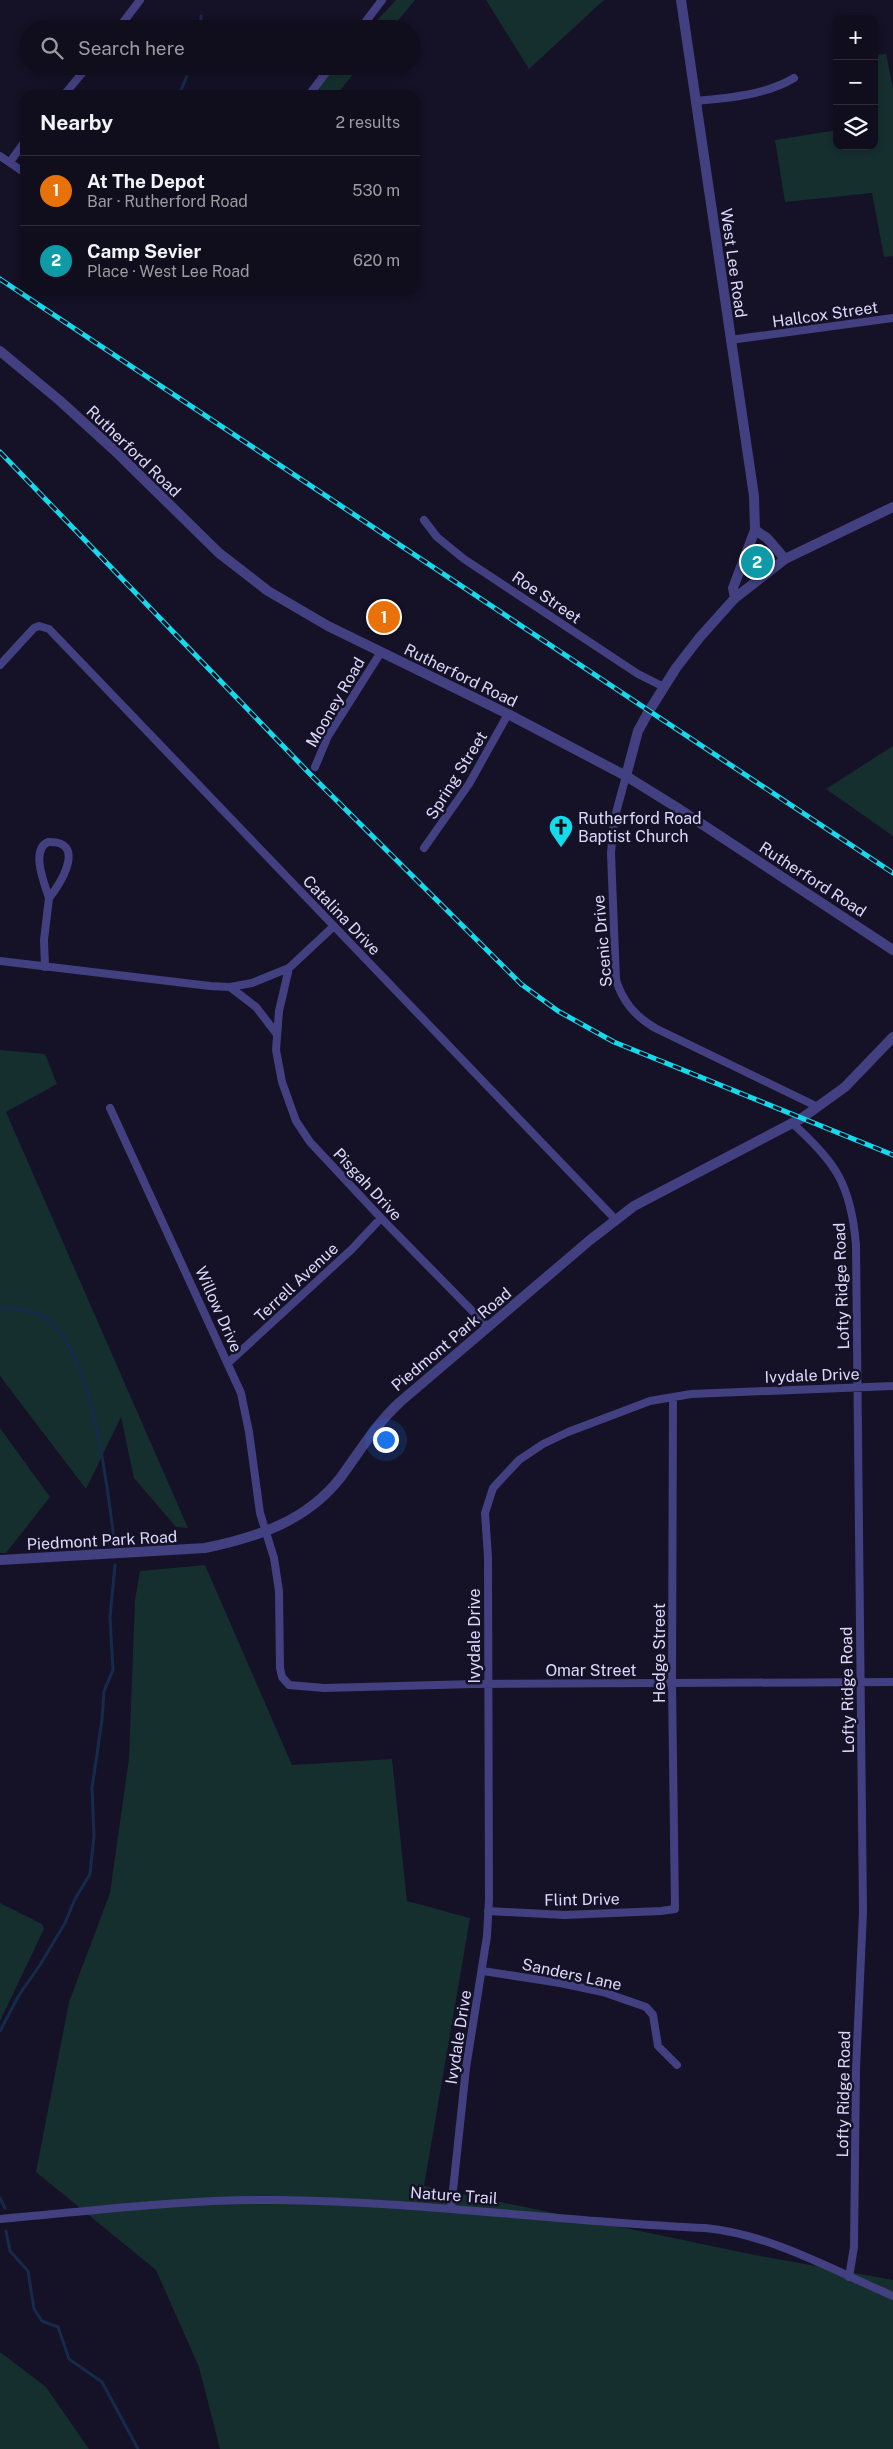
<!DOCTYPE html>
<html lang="en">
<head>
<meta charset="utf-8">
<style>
	body { margin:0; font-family:"Public Sans",sans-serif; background:#1e1b29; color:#f1f3f6 }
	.controls { position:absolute; right:15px; top:15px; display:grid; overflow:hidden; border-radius:10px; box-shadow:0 2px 8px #0003 }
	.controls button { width:45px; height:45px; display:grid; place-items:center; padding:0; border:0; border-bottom:1px solid #302d3b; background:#100d1c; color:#f1f3f6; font:25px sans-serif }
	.you { position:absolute; left:385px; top:1439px; width:18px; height:18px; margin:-12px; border:4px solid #fff; border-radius:50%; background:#1a73e8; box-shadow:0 0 0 8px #1a73e833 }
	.badge { display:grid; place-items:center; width:32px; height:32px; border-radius:50%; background:#0f766e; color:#fff; font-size:16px; font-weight:700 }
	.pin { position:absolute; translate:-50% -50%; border:2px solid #fff; box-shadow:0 1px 5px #0006 }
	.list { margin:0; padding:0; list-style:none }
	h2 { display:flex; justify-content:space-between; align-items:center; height:65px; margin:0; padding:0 20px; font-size:21px }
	h2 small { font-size:16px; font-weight:400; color:#9c9ca3 }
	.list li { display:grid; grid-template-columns:32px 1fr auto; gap:15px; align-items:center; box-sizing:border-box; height:70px; padding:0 20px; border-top:1px solid #302d3b }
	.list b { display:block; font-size:19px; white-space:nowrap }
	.list p { margin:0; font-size:16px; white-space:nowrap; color:#9c9ca3 }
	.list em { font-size:16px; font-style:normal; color:#9c9ca3 }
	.icon { flex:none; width:28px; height:28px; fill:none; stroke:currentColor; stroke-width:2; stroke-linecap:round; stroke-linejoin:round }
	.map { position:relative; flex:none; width:893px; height:2449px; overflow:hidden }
	.search { position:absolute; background:#100d1c; box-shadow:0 2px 8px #0003; left:20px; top:20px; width:400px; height:55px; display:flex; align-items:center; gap:12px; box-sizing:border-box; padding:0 18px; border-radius:28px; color:#9c9ca3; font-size:19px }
	.panel { position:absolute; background:#100d1c; box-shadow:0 2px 8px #0003; left:20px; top:90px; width:400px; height:205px; border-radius:15px }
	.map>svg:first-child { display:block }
</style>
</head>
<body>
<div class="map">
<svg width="893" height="2449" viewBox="0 0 893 2449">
	<rect width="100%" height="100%" fill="#151126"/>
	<path fill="#152f2e" d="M 396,0 L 415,0 L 391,29 L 369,29 Z
		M 486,0 L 604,0 L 529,69 Z
		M 886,54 L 893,88 L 893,256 L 884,257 L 872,193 L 785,202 L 775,140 L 837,130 L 837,146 L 874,146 L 874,55 Z
		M 334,66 L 360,66 L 336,95 L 308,95 Z
		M 893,746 L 893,836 L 826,789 Z
		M 0,1050 L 45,1054 L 57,1084 L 6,1112 L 188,1528 L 176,1527 L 134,1478 L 121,1417 L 86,1489 L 0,1376 Z
		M 0,1428 L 50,1497 L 6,1553 L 0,1553 Z
		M 205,1565 L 292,1765 L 392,1759 L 407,1901 L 470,1918 L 424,2186 L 755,2255 L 893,2280 L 893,2449 L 220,2449 L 199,2367 L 156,2270 L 36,2172 L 69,2002 L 110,1893 L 129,1758 L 135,1600 L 140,1571 Z
		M 0,1903 L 42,1924 L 44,1929 L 0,2021 Z
		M 0,2352 L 46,2387 L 89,2449 L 0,2449 Z"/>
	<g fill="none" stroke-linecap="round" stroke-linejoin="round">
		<path stroke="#152b4c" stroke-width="3" d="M 201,16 L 201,29
			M 179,95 L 191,66
			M 0,1309 C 10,1306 16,1308 26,1311 C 30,1312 37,1312 41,1315 C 94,1346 107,1488 115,1546
			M 0,2031 L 19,1995 L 40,1965 L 65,1923 L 75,1899 L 90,1874 L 94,1836 L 92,1788 L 102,1720 L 104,1691 L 113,1670 L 110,1617 L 115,1565
			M 0,2198 L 5,2208
			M 6,2231 L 10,2251 L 28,2271 L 34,2309 L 42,2321 L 58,2327 L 69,2359 L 102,2382 L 138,2449"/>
		<path stroke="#424080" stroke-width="8" d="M 118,29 L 140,0
			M 360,29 L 382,0
			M 64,95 L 88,66
			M 309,95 L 331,66
			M 695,101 C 728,98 766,95 794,78
			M 0,156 L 25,173
			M 10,162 L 25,141
			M 730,340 L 893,318
			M 424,520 L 437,537 L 464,559 L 638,674 L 664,687
			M 0,665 L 34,628 L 39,626 L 49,629 L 616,1220
			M 315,767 L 328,736 L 381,652
			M 626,776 L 614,820 L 611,853 L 616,980 C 623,1002 635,1016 655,1028 L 818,1107
			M 48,842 C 87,840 61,884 49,898 C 45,885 30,850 48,842 Z
			M 424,848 L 469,784 L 508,714
			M 0,961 L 210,986 L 230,987 L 256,1007 L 276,1033
			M 45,967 L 44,940 L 49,898
			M 289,968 L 279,1011 L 276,1050 L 282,1082 L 296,1121 L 310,1142 L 381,1218 L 488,1327
			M 230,987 L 252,983 L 289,968 L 334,926
			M 110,1108 L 241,1393 L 249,1432 L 260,1513 L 274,1558 L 279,1591 L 280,1668 L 282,1677 L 289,1685 L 324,1688 L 474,1684 L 893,1682
			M 792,1123 C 836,1162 851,1185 856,1245 L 863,1912 L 856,2069 L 854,2247 L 849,2277
			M 228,1363 L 352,1249 L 381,1218
			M 488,1911 L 565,1915 L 661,1911 L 675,1909 L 672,1684 L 673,1397
			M 483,1971 L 560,1983 L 603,1992 L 646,2007 L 653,2015 L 658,2046 L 677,2065
			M 451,2209 L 466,2068 L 487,1936 L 489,1899 L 488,1557 L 485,1513 L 493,1488 L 519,1460 L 543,1444 L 568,1432 L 650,1401 L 691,1394 L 893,1386
			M 0,2219 C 91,2211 183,2199 275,2200 C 419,2201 561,2222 705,2228 C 770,2234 833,2270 893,2296"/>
		<path stroke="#424080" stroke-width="10" d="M 681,0 L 754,496 L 755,530 L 733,588 L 735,598
			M 0,351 L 59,400 L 114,450 L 219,553 L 268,591 L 328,626 L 508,714 L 626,776 L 676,807 L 893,950
			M 755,530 L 767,538 L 785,559
			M 626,776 L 638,731 L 649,711 L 676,668 L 700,637 L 735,598 L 785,559 L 893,507
			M 0,1560 L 205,1548 C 258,1537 307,1521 341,1477 C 360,1451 376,1424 400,1402 L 590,1240 L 634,1206 L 802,1118 L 845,1087 L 893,1037"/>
		<defs>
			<path id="rail" d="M 0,279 L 893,873
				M 0,452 L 310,774 L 521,984 L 558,1011 L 614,1042 L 893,1155"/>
		</defs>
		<use href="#rail" stroke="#15d9ec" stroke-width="5"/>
		<use href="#rail" stroke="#151126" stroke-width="3" stroke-dasharray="9" stroke-linecap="butt"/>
	</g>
	<defs>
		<symbol id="church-pin" viewBox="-11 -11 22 30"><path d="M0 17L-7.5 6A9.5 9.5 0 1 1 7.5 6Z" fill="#15d9ec" stroke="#151126"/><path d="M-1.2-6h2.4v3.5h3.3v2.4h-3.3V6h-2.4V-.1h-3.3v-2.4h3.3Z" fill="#111"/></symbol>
	</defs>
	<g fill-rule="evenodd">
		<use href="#church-pin" x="547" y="813" width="28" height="38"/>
	</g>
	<g text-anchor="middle" stroke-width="5" stroke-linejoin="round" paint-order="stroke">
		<g font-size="16" fill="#ddd9fc" stroke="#151126">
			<text transform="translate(734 263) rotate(82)" y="6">West Lee Road</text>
			<text transform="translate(825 314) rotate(-8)" y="6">Hallcox Street</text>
			<text transform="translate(134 451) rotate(44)" y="6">Rutherford Road</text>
			<text transform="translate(547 597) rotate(34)" y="6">Roe Street</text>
			<text transform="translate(461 675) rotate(26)" y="6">Rutherford Road</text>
			<text transform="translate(335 702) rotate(-60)" y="6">Mooney Road</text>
			<text transform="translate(456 775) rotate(-58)" y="6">Spring Street</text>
			<text transform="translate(813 879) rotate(33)" y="6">Rutherford Road</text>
			<text transform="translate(342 915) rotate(46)" y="6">Catalina Drive</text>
			<text transform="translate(602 941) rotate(-95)" y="6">Scenic Drive</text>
			<text transform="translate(368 1184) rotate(47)" y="6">Pisgah Drive</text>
			<text transform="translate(296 1282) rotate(-43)" y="6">Terrell Avenue</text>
			<text transform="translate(841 1286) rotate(-92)" y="6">Lofty Ridge Road</text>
			<text transform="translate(219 1309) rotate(66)" y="6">Willow Drive</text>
			<text transform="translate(451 1339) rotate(-40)" y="6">Piedmont Park Road</text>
			<text transform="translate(812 1375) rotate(-2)" y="6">Ivydale Drive</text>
			<text transform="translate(102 1540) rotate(-3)" y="6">Piedmont Park Road</text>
			<text transform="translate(474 1636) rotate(-90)" y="6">Ivydale Drive</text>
			<text transform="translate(659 1653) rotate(-90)" y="6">Hedge Street</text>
			<text x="591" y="1676">Omar Street</text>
			<text transform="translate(847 1690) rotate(-91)" y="6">Lofty Ridge Road</text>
			<text transform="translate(582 1899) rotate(-1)" y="6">Flint Drive</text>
			<text transform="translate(572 1974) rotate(12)" y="6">Sanders Lane</text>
			<text transform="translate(458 2037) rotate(-81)" y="6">Ivydale Drive</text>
			<text transform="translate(843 2094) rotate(-89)" y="6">Lofty Ridge Road</text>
			<text transform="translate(454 2195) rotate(4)" y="6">Nature Trail</text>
		</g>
		<g font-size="16" fill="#ddd9fc" stroke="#151126" text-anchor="start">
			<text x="578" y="824">Rutherford Road<tspan x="578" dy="18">Baptist Church</tspan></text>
		</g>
	</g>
</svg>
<div class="controls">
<button>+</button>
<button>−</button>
<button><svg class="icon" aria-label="layers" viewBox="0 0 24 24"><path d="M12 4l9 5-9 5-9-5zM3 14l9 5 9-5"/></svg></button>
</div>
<div class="you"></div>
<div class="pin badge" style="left:384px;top:617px;background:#e8710a">1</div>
<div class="pin badge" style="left:757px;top:562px;background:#0f9aa8">2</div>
<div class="search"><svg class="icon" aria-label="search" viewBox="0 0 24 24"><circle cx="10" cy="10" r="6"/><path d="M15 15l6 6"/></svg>Search here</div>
<section class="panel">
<h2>Nearby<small>2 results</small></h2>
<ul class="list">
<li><span class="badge" style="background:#e8710a">1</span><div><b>At The Depot</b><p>Bar · Rutherford Road</p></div><em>530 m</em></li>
<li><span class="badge" style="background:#0f9aa8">2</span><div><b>Camp Sevier</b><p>Place · West Lee Road</p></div><em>620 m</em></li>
</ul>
</section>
</div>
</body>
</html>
